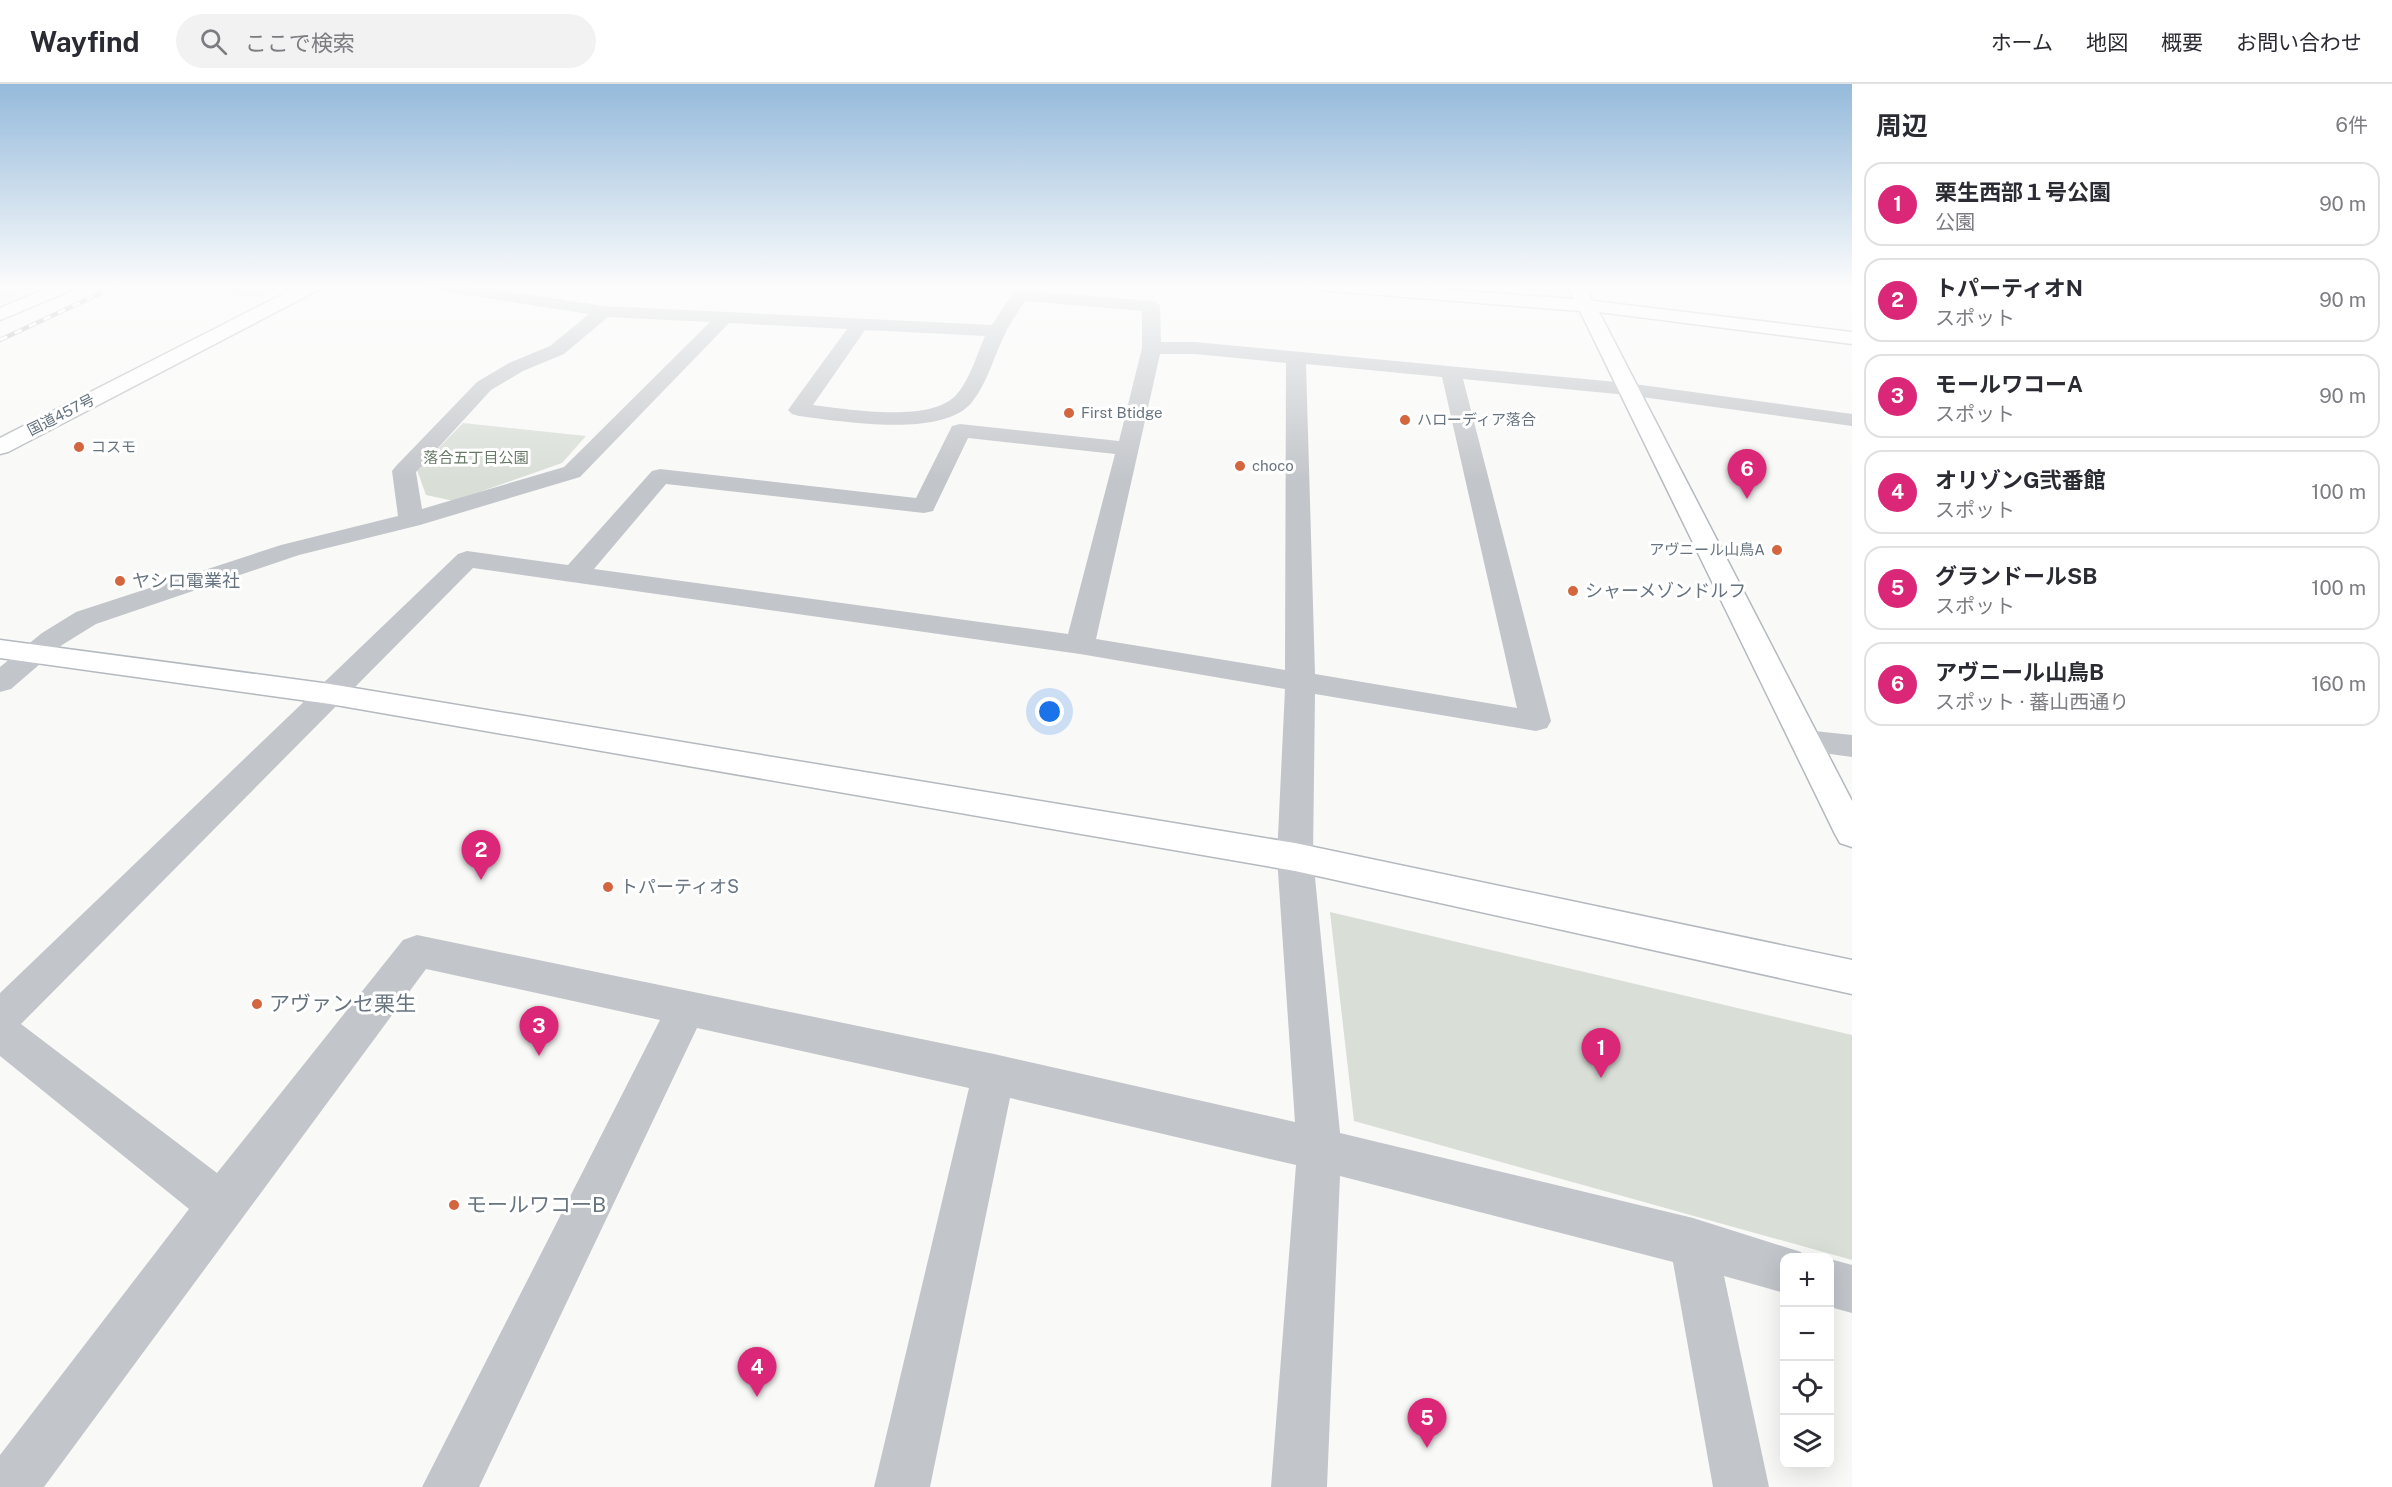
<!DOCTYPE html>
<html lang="ja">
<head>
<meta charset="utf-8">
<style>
	body { margin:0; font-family:"Public Sans","Noto Sans JP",sans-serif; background:#f2f2f3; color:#2b2b33 }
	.controls { position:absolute; right:18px; bottom:18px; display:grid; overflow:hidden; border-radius:12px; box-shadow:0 6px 24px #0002 }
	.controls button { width:54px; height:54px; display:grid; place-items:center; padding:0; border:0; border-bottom:2px solid #e1e1e2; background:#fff; color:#2b2b33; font:30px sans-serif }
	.you { position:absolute; left:1050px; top:628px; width:21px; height:21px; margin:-15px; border:4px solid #fff; border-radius:50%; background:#1a73e8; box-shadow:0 0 0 9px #1a73e833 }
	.badge { display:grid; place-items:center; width:39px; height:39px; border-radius:50%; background:#db2777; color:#fff; font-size:20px; font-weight:700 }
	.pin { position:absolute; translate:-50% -50px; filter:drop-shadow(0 2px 3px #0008) }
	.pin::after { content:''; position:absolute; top:32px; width:21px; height:18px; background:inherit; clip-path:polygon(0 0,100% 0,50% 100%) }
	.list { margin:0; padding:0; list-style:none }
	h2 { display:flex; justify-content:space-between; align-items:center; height:78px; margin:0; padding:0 24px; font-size:26px }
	h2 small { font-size:20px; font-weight:400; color:#7c7c81 }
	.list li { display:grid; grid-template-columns:39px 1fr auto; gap:18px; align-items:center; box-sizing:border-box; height:84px; margin:0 12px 12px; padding:0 12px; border:2px solid #e1e1e2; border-radius:18px }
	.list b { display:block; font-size:22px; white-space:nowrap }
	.list p { margin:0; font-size:20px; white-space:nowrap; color:#7c7c81 }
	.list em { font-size:20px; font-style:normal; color:#7c7c81 }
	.icon { flex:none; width:33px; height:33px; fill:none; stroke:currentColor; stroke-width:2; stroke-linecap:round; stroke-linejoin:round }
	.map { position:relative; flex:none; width:1852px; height:1403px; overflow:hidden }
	header { display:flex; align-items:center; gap:36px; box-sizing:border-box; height:84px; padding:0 30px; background:#fff; border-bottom:2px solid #e1e1e2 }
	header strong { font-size:28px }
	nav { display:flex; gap:33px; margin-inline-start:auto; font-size:21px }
	.search { width:420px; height:54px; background:#f2f2f3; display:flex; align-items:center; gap:15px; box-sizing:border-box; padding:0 21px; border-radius:33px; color:#7c7c81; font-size:22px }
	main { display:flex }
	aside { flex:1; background:#fff }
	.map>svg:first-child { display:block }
</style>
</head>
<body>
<header>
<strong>Wayfind</strong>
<div class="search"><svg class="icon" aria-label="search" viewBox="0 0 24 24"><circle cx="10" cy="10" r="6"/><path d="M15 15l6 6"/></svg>ここで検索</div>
<nav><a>ホーム</a><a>地図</a><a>概要</a><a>お問い合わせ</a></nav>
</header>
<main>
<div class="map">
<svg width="1852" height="1403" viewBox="0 0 1852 1403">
	<rect width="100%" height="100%" fill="#f9f9f8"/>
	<path fill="#e7e8e8" d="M 0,201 L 44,201 L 0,220 Z
		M 136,201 L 283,201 L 258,214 Z"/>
	<path fill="#d9ded7" d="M 463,339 L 586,352 L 562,379 L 454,417 L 426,411 L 417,386 Z
		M 1330,828 L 1852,951 L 1852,1176 L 1354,1037 Z"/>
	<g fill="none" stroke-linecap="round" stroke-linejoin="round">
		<defs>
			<path id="secondary" d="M 54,201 L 77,201 L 74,205 L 0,236 L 0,224 Z
				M 1311,201 L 1382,201 L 1574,215 L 1567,201 L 1584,201 L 1593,217 L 1852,248 L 1852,260 L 1599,228 L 1852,717 L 1852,763 L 1840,759 L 1835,750 L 1580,227 L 1320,206 L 1314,205 Z
				M 0,556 L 330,600 L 1295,759 L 1852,876 L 1852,910 L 1295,787 L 330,620 L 0,574 Z"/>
			<path id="highway" d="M 301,201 L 323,201 L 320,205 L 8,368 L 0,370 L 0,354 Z"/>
		</defs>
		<use href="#secondary" stroke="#b4b9be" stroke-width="3"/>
		<use href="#highway" stroke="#b5b9bc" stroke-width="3"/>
		<path fill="#c2c5c9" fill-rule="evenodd" d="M 426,201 L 467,201 L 604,222 L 992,241 L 1014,207 L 1020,206 L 1151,217 L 1157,218 L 1160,222 L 1161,258 L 1195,258 L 1627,299 L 1852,330 L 1852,342 L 1627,311 L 1463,295 L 1551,637 L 1547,644 L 1536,647 L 1315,610 L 1313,773 L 1340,1049 L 1693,1134 L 1801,1168 L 1803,1174 L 1784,1174 L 1784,1209 L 1724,1192 L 1769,1403 L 1713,1403 L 1673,1178 L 1340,1092 L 1327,1403 L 1271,1403 L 1296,1081 L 1010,1014 L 930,1403 L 874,1403 L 969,1004 L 697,944 L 479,1403 L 422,1403 L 660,936 L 426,885 L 44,1403 L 0,1403 L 0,1371 L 189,1125 L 0,972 L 0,909 L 458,470 L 467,467 L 568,481 L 652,387 L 660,385 L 916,414 L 952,342 L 960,340 L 1119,357 L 1142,264 L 1142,227 L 1025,217 C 1019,227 1011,237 1006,248 C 994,271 988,298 972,318 C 943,355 840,337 799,332 L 792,330 L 788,326 L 847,245 L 729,239 L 580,393 L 420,441 L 299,471 L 96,540 L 62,561 L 11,605 L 0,608 L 0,583 L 42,549 L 76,528 L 281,461 L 398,432 L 392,387 L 396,382 L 477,298 L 509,279 L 550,262 L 589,230 L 435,206 L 429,205 ZM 608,233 L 710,238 L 564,383 L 422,425 L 416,388 L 491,306 L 523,287 L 564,270 ZM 865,246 L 985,252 C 977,270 970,295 957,310 C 932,340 847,325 813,321 ZM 1160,270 L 1195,270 L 1286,279 L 1285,586 L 1096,555 ZM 1306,280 L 1442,293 L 1517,624 L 1315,590 ZM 968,354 L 1115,370 L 1068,550 L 594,485 L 666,400 L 924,429 L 933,427 ZM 473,484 L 1080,570 L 1285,605 L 1277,773 L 1295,1038 L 994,970 L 417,851 L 403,856 L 217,1089 L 21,940 Z
			M 1805,646 L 1852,651 L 1852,673 L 1794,665 L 1789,657 L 1794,649 Z
			M 1830,1175 L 1852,1181 L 1852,1229 L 1830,1223 Z"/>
		<use href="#secondary" fill="#fff" fill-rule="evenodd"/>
		<use href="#highway" fill="#fff" fill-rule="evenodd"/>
		<defs>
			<path id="rail" d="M 0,256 L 118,201"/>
		</defs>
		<use href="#rail" stroke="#a4a9af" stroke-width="4.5"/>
		<use href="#rail" stroke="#fff" stroke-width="3" stroke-dasharray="8" stroke-linecap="butt"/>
	</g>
	<linearGradient id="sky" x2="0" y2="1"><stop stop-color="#95badb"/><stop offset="0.51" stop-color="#fcfcfc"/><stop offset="1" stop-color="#fcfcfc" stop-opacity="0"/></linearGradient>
	<rect width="1852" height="397" fill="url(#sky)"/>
	<g fill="#d3653f" stroke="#fff" stroke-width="2">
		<circle cx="1069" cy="329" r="6"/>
		<circle cx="1405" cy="336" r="6"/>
		<circle cx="79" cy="363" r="6"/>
		<circle cx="1240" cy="382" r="6"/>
		<circle cx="1777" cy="466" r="6"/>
		<circle cx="120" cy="497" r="6"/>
		<circle cx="1573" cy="507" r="6"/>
		<circle cx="608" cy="803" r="6"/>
		<circle cx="257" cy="920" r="6"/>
		<circle cx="454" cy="1121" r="6"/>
	</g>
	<g text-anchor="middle" stroke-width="6" stroke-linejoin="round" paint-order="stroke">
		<g font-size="15" fill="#677480" stroke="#fff" text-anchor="start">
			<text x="1081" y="334">First Btidge</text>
			<text x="1417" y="341">ハローディア落合</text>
			<text x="91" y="368">コスモ</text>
			<text x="1252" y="387">choco</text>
			<text x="1765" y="471" text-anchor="end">アヴニール山鳥A</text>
		</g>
		<g font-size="15" fill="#677480" stroke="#fff">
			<text transform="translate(61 331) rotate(-27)" y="5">国道457号</text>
		</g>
		<g font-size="15" fill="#687866" stroke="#fff">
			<text x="476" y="379">落合五丁目公園</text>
		</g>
		<g font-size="18" fill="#677480" stroke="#fff" text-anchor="start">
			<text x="132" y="503">ヤシロ電業社</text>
			<text x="1585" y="513">シャーメゾンドルフ</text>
			<text x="620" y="809">トパーティオS</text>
		</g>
		<g font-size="21" fill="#677480" stroke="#fff" text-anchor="start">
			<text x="269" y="927">アヴァンセ栗生</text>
			<text x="466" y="1128">モールワコーB</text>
		</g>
	</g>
</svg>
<div class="controls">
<button>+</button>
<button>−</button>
<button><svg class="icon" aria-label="locate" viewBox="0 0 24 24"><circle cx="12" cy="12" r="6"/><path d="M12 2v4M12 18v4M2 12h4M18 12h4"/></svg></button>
<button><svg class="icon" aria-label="layers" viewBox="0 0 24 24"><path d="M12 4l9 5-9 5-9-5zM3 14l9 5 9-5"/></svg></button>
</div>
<div class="you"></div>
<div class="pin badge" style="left:1601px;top:994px">1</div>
<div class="pin badge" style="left:481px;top:796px">2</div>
<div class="pin badge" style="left:539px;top:972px">3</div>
<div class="pin badge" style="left:757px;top:1313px">4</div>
<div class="pin badge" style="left:1427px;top:1364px">5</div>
<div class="pin badge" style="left:1747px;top:415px">6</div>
</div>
<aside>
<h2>周辺<small>6件</small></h2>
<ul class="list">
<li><span class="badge">1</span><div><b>栗生西部１号公園</b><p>公園</p></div><em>90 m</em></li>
<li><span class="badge">2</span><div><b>トパーティオN</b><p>スポット</p></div><em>90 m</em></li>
<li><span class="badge">3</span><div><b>モールワコーA</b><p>スポット</p></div><em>90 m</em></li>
<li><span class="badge">4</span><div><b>オリゾンG弐番館</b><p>スポット</p></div><em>100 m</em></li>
<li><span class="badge">5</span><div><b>グランドールSB</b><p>スポット</p></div><em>100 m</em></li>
<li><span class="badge">6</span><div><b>アヴニール山鳥B</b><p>スポット · 蕃山西通り</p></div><em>160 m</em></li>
</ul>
</aside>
</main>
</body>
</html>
